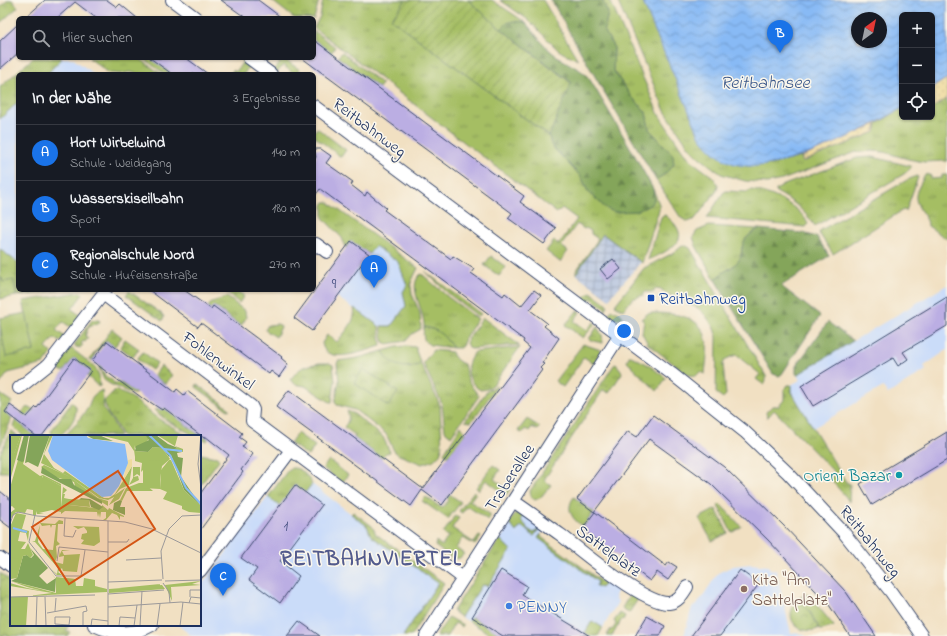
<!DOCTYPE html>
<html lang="de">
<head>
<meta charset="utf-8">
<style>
	body { margin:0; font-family:"Indie Flower",sans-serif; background:#20242c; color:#f1f3f6 }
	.controls { position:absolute; right:12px; top:12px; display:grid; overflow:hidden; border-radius:6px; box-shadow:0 1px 3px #0004 }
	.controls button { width:36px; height:36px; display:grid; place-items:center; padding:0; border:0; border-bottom:1px solid #363941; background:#171b24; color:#f1f3f6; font:20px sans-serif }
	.compass { position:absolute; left:851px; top:12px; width:36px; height:36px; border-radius:50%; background:#171b24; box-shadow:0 1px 3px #0004; rotate:33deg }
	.you { position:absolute; left:624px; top:331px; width:14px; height:14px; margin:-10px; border:3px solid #fff; border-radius:50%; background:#1a73e8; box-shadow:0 0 0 6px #1a73e833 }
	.badge { display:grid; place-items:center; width:26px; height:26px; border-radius:50%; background:#1a73e8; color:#fff; font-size:13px; font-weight:700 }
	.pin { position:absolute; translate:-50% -33px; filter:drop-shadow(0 1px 2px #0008) }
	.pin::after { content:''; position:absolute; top:21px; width:14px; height:12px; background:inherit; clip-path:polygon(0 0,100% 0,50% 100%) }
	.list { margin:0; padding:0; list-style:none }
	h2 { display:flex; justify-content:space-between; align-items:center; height:52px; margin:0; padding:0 16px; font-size:17px }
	h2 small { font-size:13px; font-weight:400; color:#9ea1a6 }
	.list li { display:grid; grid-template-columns:26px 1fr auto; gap:12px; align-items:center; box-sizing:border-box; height:56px; padding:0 16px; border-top:1px solid #363941 }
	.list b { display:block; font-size:15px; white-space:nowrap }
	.list p { margin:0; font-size:13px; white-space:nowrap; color:#9ea1a6 }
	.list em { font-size:13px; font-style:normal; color:#9ea1a6 }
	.icon { flex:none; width:22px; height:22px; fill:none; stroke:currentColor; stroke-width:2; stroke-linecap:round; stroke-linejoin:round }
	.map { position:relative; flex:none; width:947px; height:636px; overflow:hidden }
	.search { position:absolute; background:#171b24; box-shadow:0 1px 3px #0004; left:16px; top:16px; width:300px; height:44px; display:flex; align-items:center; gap:10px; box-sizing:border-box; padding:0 14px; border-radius:6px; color:#9ea1a6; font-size:15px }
	.panel { position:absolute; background:#171b24; box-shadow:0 1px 3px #0004; left:16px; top:72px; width:300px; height:220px; border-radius:6px }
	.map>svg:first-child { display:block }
</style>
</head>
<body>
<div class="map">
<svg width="947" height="636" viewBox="0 0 947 636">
	<defs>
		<pattern id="industrial-grid" width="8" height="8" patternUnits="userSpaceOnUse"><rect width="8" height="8" fill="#b7c5de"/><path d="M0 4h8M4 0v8" fill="none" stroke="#94a0b7"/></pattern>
		<pattern id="grass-tufts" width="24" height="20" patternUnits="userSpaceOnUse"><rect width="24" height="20" fill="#a5be64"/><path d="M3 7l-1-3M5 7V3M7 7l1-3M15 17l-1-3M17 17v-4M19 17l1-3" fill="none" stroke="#869b56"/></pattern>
		<pattern id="forest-firs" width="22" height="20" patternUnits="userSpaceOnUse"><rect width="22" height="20" fill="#84a55a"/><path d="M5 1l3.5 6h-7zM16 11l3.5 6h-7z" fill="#6b874e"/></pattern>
		<pattern id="sand-dots" width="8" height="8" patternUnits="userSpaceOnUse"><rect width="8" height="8" fill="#eeda9e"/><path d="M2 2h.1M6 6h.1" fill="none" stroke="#ccbb8a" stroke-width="1.8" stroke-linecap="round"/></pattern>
		<pattern id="park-crowns" width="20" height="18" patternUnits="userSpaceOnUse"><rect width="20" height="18" fill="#a5be64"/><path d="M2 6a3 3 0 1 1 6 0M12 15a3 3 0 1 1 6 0" fill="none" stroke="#869b56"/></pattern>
		<pattern id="garden-furrows" width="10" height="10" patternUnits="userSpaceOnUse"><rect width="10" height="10" fill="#a5be64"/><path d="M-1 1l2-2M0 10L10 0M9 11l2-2" fill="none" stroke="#869b56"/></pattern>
		<pattern id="water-waves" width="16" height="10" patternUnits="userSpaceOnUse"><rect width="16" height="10" fill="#88baf5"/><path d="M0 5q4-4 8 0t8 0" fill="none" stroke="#6e98ca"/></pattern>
	</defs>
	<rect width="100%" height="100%" fill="#fbf7ec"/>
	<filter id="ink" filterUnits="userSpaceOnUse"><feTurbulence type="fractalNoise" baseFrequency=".025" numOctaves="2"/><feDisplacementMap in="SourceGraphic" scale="8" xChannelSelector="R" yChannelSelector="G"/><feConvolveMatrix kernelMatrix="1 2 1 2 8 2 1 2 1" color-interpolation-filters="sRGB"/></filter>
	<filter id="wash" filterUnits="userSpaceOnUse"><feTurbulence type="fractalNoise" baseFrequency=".012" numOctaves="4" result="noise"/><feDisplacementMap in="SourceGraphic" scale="16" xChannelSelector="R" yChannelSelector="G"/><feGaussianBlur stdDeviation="0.9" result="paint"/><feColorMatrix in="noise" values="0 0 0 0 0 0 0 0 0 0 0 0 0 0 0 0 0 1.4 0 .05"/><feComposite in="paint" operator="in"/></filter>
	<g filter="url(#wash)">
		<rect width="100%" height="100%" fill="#f1e0c2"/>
		<path fill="#cadcf9" d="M 62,58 L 72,58 L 94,74 L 47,74 Z
			M 18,102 L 18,263 L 0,249 L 0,119 Z
			M 375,246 L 398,262 L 408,285 L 403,292 L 406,306 L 391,326 L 378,326 L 337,297 Z
			M 947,285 L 947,350 L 924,366 L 926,370 L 888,394 L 883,387 L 813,428 L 791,390 L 791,385 L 800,380 L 796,373 L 853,341 Z
			M 291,468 L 295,468 L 300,470 L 306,474 L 312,484 L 367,526 L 371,536 L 438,583 L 403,636 L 192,636 L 178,625 L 200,625 L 200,587 L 288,470 Z
			M 519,510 L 544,529 L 541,534 L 541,537 L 605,584 L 610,578 L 617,584 L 618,590 L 615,596 L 618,602 L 598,636 L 493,636 L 461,617 L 482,585 L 473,581 Z
			M 751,564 L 768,566 L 770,569 L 776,570 L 791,633 L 805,634 L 805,636 L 684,636 L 692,607 L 697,605 L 718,573 L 733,566 Z"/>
		<path fill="url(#industrial-grid)" d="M 603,234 L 641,262 L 609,299 L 576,274 Z"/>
		<path fill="url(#grass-tufts)" stroke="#607661" d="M 8,0 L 12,0 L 18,7 L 0,23 L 0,7 Z
			M 271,0 L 319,0 L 314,19 L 294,18 Z
			M 323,0 L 406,0 L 391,19 L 549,136 L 551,145 L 582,178 L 588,192 L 614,212 C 628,211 644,213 654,200 L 653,189 L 659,204 L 659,210 L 642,263 L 603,234 L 576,274 L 576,271 L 598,239 L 591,234 L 591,231 L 586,228 L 584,229 L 577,224 L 561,246 L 568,251 L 560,262 L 546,251 L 554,241 L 559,244 L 577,219 L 562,208 L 557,213 L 314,28 L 320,16 Z
			M 468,0 L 492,0 L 525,22 C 514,21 509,22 501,29 Z
			M 500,0 L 543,0 L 578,60 L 563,53 L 557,49 L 527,19 Z
			M 602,0 L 610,0 L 659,115 L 683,151 L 693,162 L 713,177 L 718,185 L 716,192 L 695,219 L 688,222 L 681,218 L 656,180 L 666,173 L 673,155 L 649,129 L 646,112 L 631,96 L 613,70 L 614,48 L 604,30 L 608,13 Z
			M 617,0 L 642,0 L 700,137 L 767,165 L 802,157 L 802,162 L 875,132 L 877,124 L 902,108 L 902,117 L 932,117 L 932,108 L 947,99 L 947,161 L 924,162 L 908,159 L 884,152 L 873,151 L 856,152 L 782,180 L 767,183 L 745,181 L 721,174 L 699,157 L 689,147 L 665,111 Z
			M 314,31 L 335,47 L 331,53 L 314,40 Z
			M 342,52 L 382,84 L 379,88 L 338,57 Z
			M 33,58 L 62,58 L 47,74 L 18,74 L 18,102 L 0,119 L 0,87 Z
			M 89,58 L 139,58 L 161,74 L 137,74 L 130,72 L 121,74 L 109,73 Z
			M 143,58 L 150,58 L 172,74 L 165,74 Z
			M 241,58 L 250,64 L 244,74 L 233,74 L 231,73 L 233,70 L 236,72 L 243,61 Z
			M 273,58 L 283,58 L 300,70 L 297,74 L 294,74 L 283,65 L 277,73 L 274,70 L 280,63 Z
			M 317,128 L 346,150 L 341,157 L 314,136 L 314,132 Z
			M 873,157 L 910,166 L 911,168 L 904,174 L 815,226 C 805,211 792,200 776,192 L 776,190 L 784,185 L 857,158 Z
			M 927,174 L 931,176 L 931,179 L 942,178 L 942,175 L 947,175 L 947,239 L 928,226 C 928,221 926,218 923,214 C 911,196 916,193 925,175 Z
			M 917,176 L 918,177 L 906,211 L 903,210 L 833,254 L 819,233 L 821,230 L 907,180 Z
			M 751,190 C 769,192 801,206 808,224 L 805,227 L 707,218 L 723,193 L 726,191 L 748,192 Z
			M 325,202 L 328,202 L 418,268 L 412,280 L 411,286 L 412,294 L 420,313 L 421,329 L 412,334 L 406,341 L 387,344 L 383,342 L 381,326 L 391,326 L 406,306 L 403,292 L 407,285 L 398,262 L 375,246 L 369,254 L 351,241 L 346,248 L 342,238 L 323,218 L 323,205 Z
			M 663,215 L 665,215 C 671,220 677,225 679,232 C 684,245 657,256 648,260 L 661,217 Z
			M 709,226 L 758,229 C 751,234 743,238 742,248 C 741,252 742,256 739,260 C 733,269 722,271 715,280 L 696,246 L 693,237 L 697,231 Z
			M 682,246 L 686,246 L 690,248 L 766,376 L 766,380 L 764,385 L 756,379 L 760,374 L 736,355 L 726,359 L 723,364 L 726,395 L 723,398 L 716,393 L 717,337 L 713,326 L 706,316 L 698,308 L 687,304 L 688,302 L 686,302 L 686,300 L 669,295 L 669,294 L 663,292 L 663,290 L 654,289 L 654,292 L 644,292 L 644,295 L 632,299 L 623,310 L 615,305 L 644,268 L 675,252 Z
			M 0,249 L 18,263 L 18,290 L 59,290 L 16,296 L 14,281 L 3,282 L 2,278 L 0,278 Z
			M 491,256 L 506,267 L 499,276 L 484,265 Z
			M 425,271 L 427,273 L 481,314 L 478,316 L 450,295 Z
			M 421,274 L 423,275 L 448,297 L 478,319 L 466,336 L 462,346 L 460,348 L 453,348 C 443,335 440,330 424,327 C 425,310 406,286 421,274 Z
			M 224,290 L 236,290 L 244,296 L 239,303 Z
			M 129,291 L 162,314 L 164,317 L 162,321 L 126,295 Z
			M 80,292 L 83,294 L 72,309 L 81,316 L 72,328 L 63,322 L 56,330 L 65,337 L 60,342 L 54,338 L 46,348 L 52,353 L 44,364 L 8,373 L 0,384 L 0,325 L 6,355 L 34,351 L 23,301 Z
			M 591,292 L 606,303 L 608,306 L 604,313 L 606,309 L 591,298 L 586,305 L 584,302 C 584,298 587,294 591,292 Z
			M 227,297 L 245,311 L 246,318 L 241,326 L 214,306 L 211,309 L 208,307 L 212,302 Z
			M 354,308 L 379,326 L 381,346 C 367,350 325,367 322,343 L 327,335 L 337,342 C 344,333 357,321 354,308 Z
			M 612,310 L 620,313 L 623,317 L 613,320 L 605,318 Z
			M 577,311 L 580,312 L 574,321 L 587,330 L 594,322 L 595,324 L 583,338 L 565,325 Z
			M 651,313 C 671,313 701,314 706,339 C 709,350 706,362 705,374 L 700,372 L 696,376 L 688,375 L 648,344 L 642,333 L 644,321 L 641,319 L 647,314 Z
			M 483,318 L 519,345 L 471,349 L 466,344 L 468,338 Z
			M 92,320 L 98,320 L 100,321 L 98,324 L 96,323 L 88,328 L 85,336 L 88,338 L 85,342 L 83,341 L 81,344 L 83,345 L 80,348 L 78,347 L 77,348 L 74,345 Z
			M 277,324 L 280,325 L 281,327 L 276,337 L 265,330 L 268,325 Z
			M 597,327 L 602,335 L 603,343 L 593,341 L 589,339 Z
			M 112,329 L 122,337 L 114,347 L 107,341 L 105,342 L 94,355 L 94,359 L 106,368 L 102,369 L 101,370 L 106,377 L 111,379 L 114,383 L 121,383 L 132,390 L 137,391 L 135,394 L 133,394 L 110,384 L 104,380 L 98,365 L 90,359 Z
			M 125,339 L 139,349 L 133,357 L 120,347 Z
			M 583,344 L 601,350 L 594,364 L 584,357 L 563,387 L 555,381 Z
			M 520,347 L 493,385 L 487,389 L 481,390 C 472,387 466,373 468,365 C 469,361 472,356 474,352 Z
			M 71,348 L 95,367 L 99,375 L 100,386 L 99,387 L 87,376 L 91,371 L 74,358 L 63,372 L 56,367 Z
			M 433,350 L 452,352 C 454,358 458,362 464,364 L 468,380 L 472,387 L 479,396 L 451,436 L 445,431 L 442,404 L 423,363 Z
			M 383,351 L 386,356 L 410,368 L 421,364 L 440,405 L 442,448 L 440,454 L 434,460 L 422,464 L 399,455 L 394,451 L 386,434 L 355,410 L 337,405 L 335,403 L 339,381 L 337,364 L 338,361 L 358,358 Z
			M 143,352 L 157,363 L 152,370 L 137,359 Z
			M 629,356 L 631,356 L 647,364 L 666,378 L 657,391 L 627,362 Z
			M 319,363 L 329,363 L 333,365 L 335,381 L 332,402 L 330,402 L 305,386 L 295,384 L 290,380 C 301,366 302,367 319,363 Z
			M 616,364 L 621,370 L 622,373 L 609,393 L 603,390 L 544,480 L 551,485 L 540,498 L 535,500 L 531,497 L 530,491 L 614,365 Z
			M 161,366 L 172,375 L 165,384 L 154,376 Z
			M 197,384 L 230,409 L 228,410 L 196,387 Z
			M 788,385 L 791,385 L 791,391 L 846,482 L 850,484 L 849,502 L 846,497 L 830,479 L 835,473 L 774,410 L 767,418 L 766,412 L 772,406 L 779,406 L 784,400 L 784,389 Z
			M 496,386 L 497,387 L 471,422 L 465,421 L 487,391 Z
			M 102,390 L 104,410 L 114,424 L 120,436 L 64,436 C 70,432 83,415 87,409 C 93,397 89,397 102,390 Z
			M 115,390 L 131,397 L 157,418 L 188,436 L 122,436 L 115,423 L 108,414 L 104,401 Z
			M 0,394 L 12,402 L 5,412 L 12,418 L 0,447 Z
			M 72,402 L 76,406 C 77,419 69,427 60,436 L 53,436 L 51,431 Z
			M 165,406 C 177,418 190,428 203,438 L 205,436 L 208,439 L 207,441 L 200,439 L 200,436 L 195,436 L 166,420 L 154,410 L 162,410 Z
			M 27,407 L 35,410 L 23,426 L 36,436 L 23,436 L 13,426 L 17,417 Z
			M 347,411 L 353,413 L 383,437 L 390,452 L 386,453 L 381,458 L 354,438 L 355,435 L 344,427 C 348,422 350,418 347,411 Z
			M 527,419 L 540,427 L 537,430 L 532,427 L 529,431 L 525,429 L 522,433 L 518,431 Z
			M 461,426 L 465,433 L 464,436 L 448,456 L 444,453 Z
			M 11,431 L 12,431 L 18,436 L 11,436 L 11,472 L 0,472 L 0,454 Z
			M 297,433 L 315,446 L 308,456 L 290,443 Z
			M 200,454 L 217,457 L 219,460 L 200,486 Z
			M 329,460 L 348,475 L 342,483 L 323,468 Z
			M 493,465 L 500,470 L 494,479 L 508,490 L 510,489 L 506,495 L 486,480 L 479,490 L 476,488 Z
			M 291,468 C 302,467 307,476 312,484 L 305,493 L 280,506 L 268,497 L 288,470 Z
			M 474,491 L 476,493 L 470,501 L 491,515 L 488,520 L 467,506 L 462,513 L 459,511 Z
			M 449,494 L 461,502 L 448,519 L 422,501 L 426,497 L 442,508 L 449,500 L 447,498 Z
			M 574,497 L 594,512 L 583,527 C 572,519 565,509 574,497 Z
			M 720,504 L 741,526 L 741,527 L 733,532 L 731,531 L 718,506 Z
			M 517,511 L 521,511 L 524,514 L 521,520 L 527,527 L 526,528 L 534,533 L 539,529 L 534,536 L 521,526 L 516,532 L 509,523 Z
			M 353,512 L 372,526 L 376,534 L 444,583 L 411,636 L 403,636 L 438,583 L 371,536 L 367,526 L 351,514 Z
			M 456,515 L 459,518 L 452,528 L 474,543 L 479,536 L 481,537 L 475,545 L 463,538 L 456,548 L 464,554 L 460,558 L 453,559 L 435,546 L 436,541 L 442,546 L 448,537 L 443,533 Z
			M 541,534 L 541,537 L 605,584 L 601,588 L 596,586 L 598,582 L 538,538 Z
			M 500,539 L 511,550 L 488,586 L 482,585 L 461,617 L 453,611 Z
			M 807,593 L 834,626 L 833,627 L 821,630 L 818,629 L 818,627 L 810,612 L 797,601 L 798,599 Z
			M 633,594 L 640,596 L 629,613 L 623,610 L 622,608 L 629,596 Z
			M 620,613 L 625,616 L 623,620 L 622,619 L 612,636 L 606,636 L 610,630 L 613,629 L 616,624 L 614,621 Z
			M 449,617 L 463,625 L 462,627 L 455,623 L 447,636 L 436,636 Z
			M 472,617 L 497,632 L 496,635 L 498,636 L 493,636 L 469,621 Z
			M 592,621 L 602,627 L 602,629 L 598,636 L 583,636 Z"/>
		<path fill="url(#forest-firs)" stroke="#506a5c" d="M 551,0 L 602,0 L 608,13 L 604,30 L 614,48 L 613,70 L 631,96 L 646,112 L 649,129 L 673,155 L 674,164 L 666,173 L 656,180 L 590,68 Z
			M 513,21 L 525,22 C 536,34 546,50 560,58 C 571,66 579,67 589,78 L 634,154 L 653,189 L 654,200 L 650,205 L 637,211 L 614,212 L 607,209 L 588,192 L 582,178 L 551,145 L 549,136 L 571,82 L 501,29 L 507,23 Z
			M 758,229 L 803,233 L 817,237 L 829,256 L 781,286 L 820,316 L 782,374 L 779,376 L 773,374 L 715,280 C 721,271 733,269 739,260 C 742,256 741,252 742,248 C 743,238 751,234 758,229 Z
			M 828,322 L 853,341 L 797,375 L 796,373 L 796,366 Z"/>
		<path fill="url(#sand-dots)" stroke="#84847e" d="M 947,78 L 947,99 L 932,108 L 932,88 Z
			M 877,124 L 875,132 L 802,162 L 802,157 Z"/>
		<path fill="url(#park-crowns)" stroke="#607661" d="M 0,278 L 2,278 L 3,282 L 14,280 L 16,296 L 0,299 Z
			M 424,327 C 440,330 443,335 453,348 L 430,345 C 422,341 423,335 424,327 Z
			M 363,369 L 398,392 L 388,406 L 354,383 Z
			M 716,509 L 728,533 L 712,541 L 699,518 Z
			M 0,573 L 11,581 L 11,625 L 69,625 L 66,630 L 70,632 L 67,636 L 0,636 Z
			M 797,601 C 808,607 813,617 818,627 L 818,629 C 798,636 782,618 797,601 Z"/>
		<path fill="url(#garden-furrows)" stroke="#607661" d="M 406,0 L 468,0 L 501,29 L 571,83 L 549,136 L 391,19 Z"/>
		<path fill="#a5be64" stroke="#607661" d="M 26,313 L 34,351 L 6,357 L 0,325 L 0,318 Z
			M 406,346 L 416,347 L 416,351 L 421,364 C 404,370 392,367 383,351 L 397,347 Z"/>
		<path fill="url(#water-waves)" stroke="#5274aa" fill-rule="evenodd" d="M 642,0 L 947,0 L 947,78 L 932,88 L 932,15 L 902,15 L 902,108 C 866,130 781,174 739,165 C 722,162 710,150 700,137 ZM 857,18 L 881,18 L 881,42 L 857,42 Z"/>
		<g id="blocks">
			<path fill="#bbaee3" d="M 45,0 L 107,0 L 117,7 L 120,4 L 137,18 L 96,18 L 75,2 L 57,18 L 25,18 Z
				M 221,0 L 258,0 L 282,18 L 246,18 Z
				M 18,24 L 18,53 L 0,69 L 0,41 Z
				M 314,40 L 524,196 L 520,202 L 556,228 L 544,244 L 508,218 L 512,213 L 302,58 L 314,58 Z
				M 150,58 L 186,58 L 208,74 L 172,74 Z
				M 314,149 L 321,149 L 331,156 L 326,163 L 353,182 L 351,185 L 365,196 L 367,192 L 386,208 L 384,210 L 451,259 L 453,256 L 474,269 L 471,273 L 503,296 L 505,293 L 521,306 L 534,290 L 541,295 L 530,310 L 547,323 L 544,326 L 559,338 L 542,363 L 544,364 L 540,368 L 542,370 L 442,505 L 422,490 L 411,506 L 276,407 L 289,390 L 423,489 L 530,348 L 523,342 L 524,340 L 320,189 L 314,197 L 314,160 L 316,157 Z
				M 351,241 L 369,254 L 312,331 L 294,318 Z
				M 613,259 L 621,269 L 608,279 L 600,269 Z
				M 149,290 L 184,290 L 211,309 L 213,306 L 282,357 L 281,358 L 288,364 L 279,377 L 271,371 L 269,374 L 201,323 L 198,327 Z
				M 947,297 L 947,326 L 903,352 L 908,359 L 898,366 L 893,358 L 813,406 L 801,386 Z
				M 107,341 L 175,392 L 177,389 L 184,395 L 187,391 L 242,433 L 239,437 L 246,442 L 242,447 L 253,454 L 241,470 L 243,472 L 200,530 L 200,494 L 229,455 L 205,436 L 204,438 L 164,408 L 162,410 L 150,402 L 149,403 L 92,361 Z
				M 74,358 L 91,371 L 42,436 L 36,436 L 5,412 L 10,405 L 27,417 L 36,407 L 37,408 Z
				M 653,415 L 724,467 L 784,526 L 846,592 L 876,636 L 850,636 L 829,605 L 768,540 L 711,484 L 649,439 L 594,512 L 577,499 L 628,431 L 637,437 Z
				M 947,432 L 947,460 L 872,505 L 860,484 Z
				M 295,485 L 322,505 L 280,561 L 299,576 L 280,603 L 249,580 L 257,569 L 241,558 Z
				M 0,491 L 11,500 L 11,528 L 0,520 Z
				M 595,512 L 666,566 L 669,562 L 677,567 L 668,580 L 657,572 L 650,581 L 582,529 Z
				M 501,570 L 527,586 L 522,595 L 590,636 L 503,636 L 472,617 Z
				M 740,570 L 759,584 L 720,636 L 691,636 Z
				M 647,616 L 665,626 L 660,636 L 635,636 Z
				M 299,621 L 320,636 L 287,636 Z"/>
		</g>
	</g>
	<g filter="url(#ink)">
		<use href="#blocks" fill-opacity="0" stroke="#3b4a6d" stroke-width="1"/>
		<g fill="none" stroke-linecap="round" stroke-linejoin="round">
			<defs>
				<path id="street" d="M 172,0 L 196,18
					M 249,58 L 271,74
					M 314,106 L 672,374 L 745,432 L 788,473 L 844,533 L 891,592 L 922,636
					M 314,247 L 316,244 L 327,252
					M 19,388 L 48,365 L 103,294 L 251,406 L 253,410 L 252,421 L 259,426 L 463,578
					M 513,501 C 530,512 545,524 561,535 C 581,551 646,605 669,603 C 678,602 682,595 687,587
					M 0,558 L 11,566
					M 200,571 L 291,450
					M 94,625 C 113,634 133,636 152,625
					M 426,636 L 620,335"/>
			</defs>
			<use href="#street" stroke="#3b4a6d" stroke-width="14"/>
			<use href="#street" stroke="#fff" stroke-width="12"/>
		</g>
	</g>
	<rect fill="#1a4fb4" stroke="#fbf7ec" stroke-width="1.5" x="647" y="294" width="8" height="8" rx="2"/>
	<circle fill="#0f9aa8" stroke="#fbf7ec" stroke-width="1.5" cx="899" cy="475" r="4"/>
	<circle fill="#8d6e63" stroke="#fbf7ec" stroke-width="1.5" cx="744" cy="589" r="4"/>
	<circle fill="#3f7fe0" stroke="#fbf7ec" stroke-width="1.5" cx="509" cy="606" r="4"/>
	<g text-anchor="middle" stroke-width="3" stroke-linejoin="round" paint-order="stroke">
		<g font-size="15" fill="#434f7f">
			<text x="334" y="288">9</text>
			<text x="286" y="530">1</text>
		</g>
		<g font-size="17" fill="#1b2f5e" stroke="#fbf7ec">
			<text transform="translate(370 127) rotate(37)" y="6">Reitbahnweg</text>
			<text transform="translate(219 360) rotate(37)" y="6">Fohlenwinkel</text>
			<text transform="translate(509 477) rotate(-57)" y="6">Traberallee</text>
			<text transform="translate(871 541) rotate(51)" y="6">Reitbahnweg</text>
			<text transform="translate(609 550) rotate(36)" y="6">Sattelplatz</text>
		</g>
		<g font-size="17" fill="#164399" stroke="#fbf7ec" text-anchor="start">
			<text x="659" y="304">Reitbahnweg</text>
		</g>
		<g font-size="17" fill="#0d838f" stroke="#fbf7ec" text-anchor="end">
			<text x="891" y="481">Orient Bazar</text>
		</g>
		<g font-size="17" fill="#785e54" stroke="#fbf7ec" text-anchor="start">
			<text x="752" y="585">Kita "Am<tspan x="752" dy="20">Sattelplatz"</tspan></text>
		</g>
		<g font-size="17" fill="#366cbe" stroke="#fbf7ec" text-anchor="start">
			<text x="517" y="612">PENNY</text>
		</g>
		<g font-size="18" font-style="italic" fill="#3c598b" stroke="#fbf7ec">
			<text x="765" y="88">Reitbahnsee</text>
		</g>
		<g font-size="21" font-weight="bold" letter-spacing="1" fill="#535b8d" stroke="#fbf7ec">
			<text x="371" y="565">REITBAHNVIERTEL</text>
		</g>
	</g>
	<g transform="translate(10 435)">
		<rect width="191" height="191" fill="#f1e0c2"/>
		<path d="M 11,0 L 12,0 L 0,46 L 0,16 L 4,18 ZM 40,0 L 43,0 L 34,19 L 44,33 L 53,38 L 55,36 L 94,63 L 99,63 L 105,59 L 122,31 L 119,50 L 110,54 L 105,60 L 115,53 L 109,64 L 99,70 L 104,62 L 98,65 L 89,63 L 60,42 L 31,28 ZM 89,0 L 135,0 L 139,4 L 133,10 L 125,13 L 124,10 L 125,15 L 124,22 L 124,16 L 118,7 ZM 147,0 L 168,0 L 165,11 L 173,14 L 173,17 L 161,14 L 168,13 ZM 143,12 L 152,13 L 160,24 L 152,31 L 150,45 L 133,35 L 131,37 L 132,28 L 125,26 L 125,16 L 138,17 ZM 8,25 L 14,26 L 13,29 L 30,41 L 33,40 L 51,49 L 51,51 L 32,41 L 48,74 L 51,72 L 53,52 L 57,55 L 53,59 L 55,59 L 54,63 L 59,64 L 59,70 L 85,73 L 92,73 L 92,70 L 98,75 L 99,73 L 114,81 L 114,82 L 110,81 L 110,85 L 107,80 L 102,78 L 96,85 L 93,85 L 96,83 L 96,77 L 91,77 L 90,83 L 89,78 L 88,82 L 87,77 L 55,76 L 51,79 L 51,77 L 42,75 L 29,78 L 34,79 L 27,79 L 26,76 L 26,80 L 23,80 L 23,75 L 17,74 L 15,78 L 6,77 L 0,85 L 0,78 L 5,74 L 2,71 L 0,72 L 0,53 ZM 34,30 L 60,42 L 88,63 L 98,66 L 98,71 L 65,51 L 64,47 L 45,42 L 31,32 ZM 123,32 L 130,32 L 130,41 L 127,39 L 123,42 L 128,41 L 129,45 L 119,50 L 123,43 ZM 129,48 L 134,48 L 143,56 L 117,56 L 112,66 L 110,65 L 116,53 ZM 49,85 L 53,86 L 53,89 L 48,89 L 47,106 L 50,109 L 46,111 L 47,122 L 45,127 L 53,129 L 54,121 L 49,122 L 50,115 L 50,119 L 52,115 L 60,116 L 52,116 L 54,120 L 70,119 L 67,137 L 53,136 L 52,133 L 48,137 L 52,140 L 47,140 L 41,134 L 47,139 L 48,133 L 25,107 L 22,107 L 25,106 L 30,90 L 28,107 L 33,114 L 43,115 L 46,90 L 42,90 L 41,93 L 40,90 L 32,91 L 30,88 L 45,89 ZM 63,91 L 89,92 L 90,107 L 84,111 L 71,109 L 74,105 L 71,104 L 72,99 L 77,98 L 77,96 L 74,92 L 68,94 ZM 41,138 L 45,143 L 65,144 L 66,151 L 73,151 L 74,143 L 85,145 L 85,151 L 97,154 L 97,157 L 18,161 L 42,158 L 0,151 L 0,148 L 17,153 L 33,156 L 17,152 L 1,146 L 46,158 L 47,145 ZM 150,145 L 150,151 L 109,153 L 150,149 ZM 191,146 L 182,149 L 191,150 L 161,152 L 162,166 L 155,150 ZM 152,150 L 155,154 L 99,158 L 99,154 Z" fill="#a5be64"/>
		<path d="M 14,0 L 19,0 L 14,26 L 12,27 L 7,25 ZM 20,0 L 40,0 L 28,32 L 18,27 L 15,28 ZM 76,0 L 89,0 L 103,6 L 83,4 ZM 135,0 L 146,0 L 158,9 L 168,13 L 161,15 L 172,17 L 167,18 L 168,22 L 173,23 L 171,42 L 191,71 L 174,55 L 161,20 L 159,22 L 152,13 L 143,12 L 138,17 L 125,16 L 126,11 L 139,5 ZM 32,32 L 50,44 L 61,44 L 64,50 L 92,66 L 92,69 L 31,38 ZM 71,63 L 80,64 L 93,72 L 89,75 L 81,72 L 79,65 L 69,65 ZM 110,65 L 112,66 L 110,72 L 115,72 L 115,80 L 103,75 L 104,68 ZM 20,113 L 38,133 L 29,141 L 37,149 L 46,143 L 45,157 L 1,146 L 7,143 L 13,121 L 17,120 L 21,123 L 24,120 Z" fill="#84a55a"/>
		<path d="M 122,20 L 122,31 L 112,48 L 118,25 L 122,24 Z" fill="#eeda9e"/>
		<path d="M 6,78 L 16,80 L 12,94 L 19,96 L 18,106 L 16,98 L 10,97 L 8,106 L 16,107 L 11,114 L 15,114 L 18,108 L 23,120 L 20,123 L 17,120 L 13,121 L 7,143 L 1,144 L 1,147 L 0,147 L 0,92 ZM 46,142 L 65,144 L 65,153 L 63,156 L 46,157 Z" fill="#a5be64"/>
		<path d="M 0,0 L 11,0 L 4,19 L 0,16 ZM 159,25 L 161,25 L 174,55 L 191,71 L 191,78 L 179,77 L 172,74 L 172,71 L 153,64 L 157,57 L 150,54 L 151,35 ZM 33,41 L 51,51 L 51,72 L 48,74 L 28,72 ZM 59,64 L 79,65 L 80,72 L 59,70 ZM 18,161 L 16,191 L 0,191 L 0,162 Z" fill="#a5be64"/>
		<path d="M 139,25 L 150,26 L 150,54 L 133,53 L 133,29 ZM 0,122 L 9,124 L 5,141 L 0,140 Z" fill="#a5be64"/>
		<path d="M 43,0 L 76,0 L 78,3 L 115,9 L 118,28 L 109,51 L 101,61 L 92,62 L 42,25 L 38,16 Z" fill="#88baf5"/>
		<path fill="none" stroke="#88baf5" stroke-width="2" d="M 139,0 L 160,20 L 176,53 L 191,69M 154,14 L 172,16M 3,93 L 17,97"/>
		<path fill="none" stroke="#9b999a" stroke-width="1" d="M 191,0 L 188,29 L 191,53M 25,80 L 19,107 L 46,141 L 71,141 L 75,115M 55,83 L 54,101 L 63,102 L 66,95M 98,86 L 98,191M 0,89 L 3,80 L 8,77 L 27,81 L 115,87 L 142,94 L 191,118M 98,107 L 117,107 L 119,104M 116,125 L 151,123M 47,126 L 49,112 L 98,117M 153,144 L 151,116 L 159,94 L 172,81 L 191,80M 155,146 L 191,145M 98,147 L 152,145M 153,148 L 159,157 L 160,168M 98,159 L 154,155M 0,162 L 85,160M 35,162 L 36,191M 180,162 L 180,155 L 191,155M 179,168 L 181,162 L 191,163M 98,172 L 171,167 L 191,169M 45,176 L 46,163M 37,178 L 76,171 L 77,176 L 73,177 L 73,191M 26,191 L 27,162M 59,191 L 59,190 L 60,182 L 45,182 L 45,189 L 59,190M 81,191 L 82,184 L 98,186M 109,191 L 110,182 L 125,183M 124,191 L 127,170M 130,191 L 132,156M 147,191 L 150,169M 170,191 L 173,167"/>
		<path fill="#d45514" fill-opacity="0.15" stroke="#d45514" stroke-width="2" d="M 108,36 L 145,94 L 59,149 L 22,92 Z"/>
		<rect width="191" height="191" fill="none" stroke="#1b2f5e" stroke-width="2"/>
	</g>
</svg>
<div class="controls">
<button>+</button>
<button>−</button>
<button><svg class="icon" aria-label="locate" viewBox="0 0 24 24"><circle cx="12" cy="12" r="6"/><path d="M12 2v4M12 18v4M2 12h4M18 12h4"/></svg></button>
</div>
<svg class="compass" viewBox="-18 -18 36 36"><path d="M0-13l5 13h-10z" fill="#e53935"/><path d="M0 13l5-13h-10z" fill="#9ea1a6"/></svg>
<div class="you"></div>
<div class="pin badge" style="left:374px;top:288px">A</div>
<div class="pin badge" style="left:780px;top:53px">B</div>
<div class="pin badge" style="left:223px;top:596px">C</div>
<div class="search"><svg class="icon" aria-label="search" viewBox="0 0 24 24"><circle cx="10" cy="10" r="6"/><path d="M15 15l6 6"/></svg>Hier suchen</div>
<section class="panel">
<h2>In der Nähe<small>3 Ergebnisse</small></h2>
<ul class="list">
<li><span class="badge">A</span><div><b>Hort Wirbelwind</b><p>Schule · Weidegang</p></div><em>140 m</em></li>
<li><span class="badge">B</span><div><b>Wasserskiseilbahn</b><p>Sport</p></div><em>180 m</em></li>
<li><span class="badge">C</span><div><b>Regionalschule Nord</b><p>Schule · Hufeisenstraße</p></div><em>270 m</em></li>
</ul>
</section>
</div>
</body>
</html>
